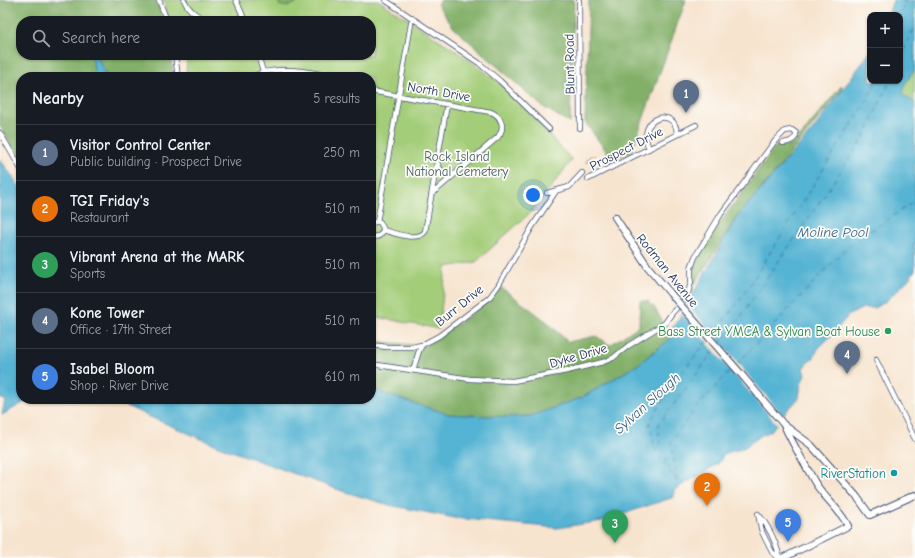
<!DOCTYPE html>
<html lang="en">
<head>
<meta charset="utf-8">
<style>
	body { margin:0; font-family:"Comic Neue",sans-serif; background:#20242c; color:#f1f3f6 }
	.controls { position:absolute; right:12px; top:12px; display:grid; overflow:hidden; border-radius:8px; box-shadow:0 1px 3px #0004 }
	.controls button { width:36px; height:36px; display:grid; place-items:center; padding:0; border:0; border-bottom:1px solid #363941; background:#171b24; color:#f1f3f6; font:20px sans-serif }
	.you { position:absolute; left:533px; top:195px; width:14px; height:14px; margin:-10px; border:3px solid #fff; border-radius:50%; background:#1a73e8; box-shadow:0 0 0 6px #1a73e833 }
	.badge { display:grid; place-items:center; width:26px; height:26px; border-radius:50%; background:#0b8043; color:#fff; font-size:13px; font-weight:700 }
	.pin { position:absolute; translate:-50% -33px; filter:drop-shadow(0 1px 2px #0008) }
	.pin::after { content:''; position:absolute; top:21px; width:14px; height:12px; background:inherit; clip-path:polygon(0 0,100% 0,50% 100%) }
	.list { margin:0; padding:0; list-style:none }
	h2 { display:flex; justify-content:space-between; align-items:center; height:52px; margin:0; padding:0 16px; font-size:17px }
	h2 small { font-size:13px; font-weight:400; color:#9ea1a6 }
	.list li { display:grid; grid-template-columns:26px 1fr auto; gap:12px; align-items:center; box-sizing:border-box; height:56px; padding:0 16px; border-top:1px solid #363941 }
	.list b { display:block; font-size:15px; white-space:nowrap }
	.list p { margin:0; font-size:13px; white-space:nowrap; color:#9ea1a6 }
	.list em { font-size:13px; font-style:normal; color:#9ea1a6 }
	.icon { flex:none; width:22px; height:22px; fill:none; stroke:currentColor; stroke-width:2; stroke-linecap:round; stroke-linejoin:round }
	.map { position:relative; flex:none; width:915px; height:558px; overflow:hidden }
	.search { position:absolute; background:#171b24; box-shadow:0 1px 3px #0004; left:16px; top:16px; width:360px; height:44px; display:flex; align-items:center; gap:10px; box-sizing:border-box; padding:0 14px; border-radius:16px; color:#9ea1a6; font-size:15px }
	.panel { position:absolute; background:#171b24; box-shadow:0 1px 3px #0004; left:16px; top:72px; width:360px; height:332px; border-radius:16px }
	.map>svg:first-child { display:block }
</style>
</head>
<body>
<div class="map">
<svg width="915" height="558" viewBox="0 0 915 558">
	<rect width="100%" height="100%" fill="#fdfcf7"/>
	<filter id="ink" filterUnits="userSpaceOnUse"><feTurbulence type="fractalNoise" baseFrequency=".025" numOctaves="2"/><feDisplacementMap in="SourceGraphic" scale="8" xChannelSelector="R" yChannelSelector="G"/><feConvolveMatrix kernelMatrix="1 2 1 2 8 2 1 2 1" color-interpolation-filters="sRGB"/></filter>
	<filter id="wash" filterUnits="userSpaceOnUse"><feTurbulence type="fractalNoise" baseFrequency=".012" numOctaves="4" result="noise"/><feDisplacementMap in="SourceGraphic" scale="16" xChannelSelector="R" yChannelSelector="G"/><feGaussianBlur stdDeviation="0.9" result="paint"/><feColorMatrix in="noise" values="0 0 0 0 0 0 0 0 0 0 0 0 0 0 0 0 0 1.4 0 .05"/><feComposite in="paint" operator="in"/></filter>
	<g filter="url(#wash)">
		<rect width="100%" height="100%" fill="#f7e4cf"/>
		<path fill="#a4cd79" stroke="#607e6c" d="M 163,0 L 378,0 L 458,52 L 496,80 L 531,115 L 572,160 L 533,210 L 476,262 L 446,267 L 439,329 L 371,316 L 371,77 L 186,77 L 187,55 L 371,55 L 371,21 L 170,21 Z
			M 915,52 L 914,102 L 915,103 L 898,97 L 900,81 Z"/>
		<path fill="#83b069" stroke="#4f7064" d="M 0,0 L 156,0 L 164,21 L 21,21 L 21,55 L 92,55 L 94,70 L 91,77 L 21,77 L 21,162 L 0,126 Z
			M 279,0 L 299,0 L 299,1 C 293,5 287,9 279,5 Z
			M 441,0 L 574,0 L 570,123 L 543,107 L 454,28 L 437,4 Z
			M 589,0 L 686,0 L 631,153 L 611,158 L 585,122 Z
			M 96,55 L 170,55 L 174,77 L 107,77 Z
			M 842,85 L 842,89 L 776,171 L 737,217 L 694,285 L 694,268 L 701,249 L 777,144 L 788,146 L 799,138 Z
			M 502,288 L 546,321 L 568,342 L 596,336 L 610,345 L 639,326 L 640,301 L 648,301 L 654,307 L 666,328 L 671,329 L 674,336 L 637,365 L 583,397 L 531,416 L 508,417 L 448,414 L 384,394 L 371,388 L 371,341 L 425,346 L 480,308 Z"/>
		<path fill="#55b3d3" stroke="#387198" d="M 893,0 L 915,0 L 915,69 L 905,84 L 903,94 L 915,103 L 915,270 L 908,280 L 885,302 L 874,308 L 863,308 L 849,315 L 830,337 L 818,349 L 813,359 L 808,362 L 803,368 L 805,375 L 801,384 L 799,398 L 785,413 L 771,431 L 762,435 L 742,449 L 729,452 L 723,455 L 719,463 L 674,490 L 674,497 L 602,521 L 557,528 L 455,518 L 389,505 L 342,491 L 218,446 L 148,416 L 112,399 L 371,399 L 371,388 L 384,394 L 448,414 L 508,417 L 531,416 L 583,397 L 637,365 L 674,336 L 671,329 L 678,320 L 737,217 L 815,127 L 870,52 L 870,81 L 900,81 L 900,15 L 888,15 Z
			M 92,55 L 96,55 L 107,77 L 91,77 L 94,70 Z
			M 0,159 L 21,189 L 21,399 L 30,399 L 2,415 L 5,400 L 0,398 Z"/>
		<path fill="#f7e4cf" d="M 685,302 L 784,417 L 778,425 L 680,311 Z"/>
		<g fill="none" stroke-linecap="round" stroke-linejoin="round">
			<path stroke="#2f5d87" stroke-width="1" stroke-dasharray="5 4" stroke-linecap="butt" d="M 900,21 L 905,0
				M 900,59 L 915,26
				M 712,336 L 740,300 L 868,99 L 876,81
				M 719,344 L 739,319 L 863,139 L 890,81
				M 737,364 L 847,247 L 915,201
				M 675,478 C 664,457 658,449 659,424 L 716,348
				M 677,481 L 671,441 L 696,408 L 733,368
				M 677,482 L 657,453 L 649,424 L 672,385 L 708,340"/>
		</g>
	</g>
	<g filter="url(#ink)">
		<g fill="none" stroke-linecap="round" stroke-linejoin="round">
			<path stroke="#cbc0b8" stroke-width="4.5" stroke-dasharray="4.5 2" stroke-linecap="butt" d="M 594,157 L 594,158"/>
			<path stroke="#cbc0b8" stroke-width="6" stroke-dasharray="6 3" stroke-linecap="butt" d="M 590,159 L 591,160
				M 586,162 L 588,163"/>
			<defs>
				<path id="street" d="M 159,0 L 167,21
					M 184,0 C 190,13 200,19 214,21
					M 236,0 L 245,21
					M 385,0 L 479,63 L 500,81 L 549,129
					M 579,0 L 580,128
					M 231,21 L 243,16
					M 175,55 L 178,77
					M 258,55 L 263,72
					M 252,77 C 273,64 312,72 336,77
					M 371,91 L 491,112 C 501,116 506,127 498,137 L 433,193
					M 0,133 L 21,169
					M 649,149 C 635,117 676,105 677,134
					M 438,164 C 440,173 447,174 455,174
					M 588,179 L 696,125
					M 547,193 L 569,187 L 582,173
					M 377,222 L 412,18
					M 371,223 L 375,222 L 380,222 L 383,228 C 383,235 377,239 371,235
					M 383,230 C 395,233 416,242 425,232 L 447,104
					M 371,345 L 387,347 L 410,347 L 422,345 L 439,336 L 489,298 L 498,286 L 532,227 L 556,191
					M 876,360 L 915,439
					M 371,364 L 470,379 L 513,381 L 567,371 L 603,362 L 613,358 L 628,346 L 665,323 L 672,313 L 687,297 L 691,282 L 691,268 L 695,257 L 721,214 L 775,141 L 785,131 L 792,130 L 796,133 L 796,136 C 793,141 789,142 783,143
					M 413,370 L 419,351 L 422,345
					M 758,514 L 762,532 L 772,552 L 779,558
					M 758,514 C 769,526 776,543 780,558"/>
				<path id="secondary" d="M 615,217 L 648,267 L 670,293
					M 784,425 L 811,445 L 857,497 L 870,515 L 915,495
					M 783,558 L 848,526 C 840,509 823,497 814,481 C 804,462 793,445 784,425"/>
			</defs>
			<use href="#street" stroke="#3c4a6f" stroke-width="6"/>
			<use href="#secondary" stroke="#3c4a6f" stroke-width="8"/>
			<use href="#street" stroke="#fff" stroke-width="4.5"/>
			<use href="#secondary" stroke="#fff" stroke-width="6"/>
			<defs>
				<path id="secondary-bridge" d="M 670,293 L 741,374 L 784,425"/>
			</defs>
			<use href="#secondary-bridge" stroke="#3c4a6f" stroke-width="8" stroke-linecap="butt"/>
			<use href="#secondary-bridge" stroke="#fff" stroke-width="6"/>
		</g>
	</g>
	<circle fill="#2e9e5b" stroke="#fdfcf7" stroke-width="1.5" cx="888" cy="331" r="4"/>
	<circle fill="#0f9aa8" stroke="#fdfcf7" stroke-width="1.5" cx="894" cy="473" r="4"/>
	<g text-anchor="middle" stroke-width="3.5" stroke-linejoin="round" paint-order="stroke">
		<g font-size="13" fill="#1b2f5e" stroke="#fdfcf7">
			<text transform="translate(569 64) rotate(-91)" y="5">Blunt Road</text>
			<text transform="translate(439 91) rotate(10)" y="5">North Drive</text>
			<text transform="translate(626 148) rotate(-27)" y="5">Prospect Drive</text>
			<text transform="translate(668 270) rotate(51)" y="5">Rodman Avenue</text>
			<text transform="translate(459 305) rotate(-39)" y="5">Burr Drive</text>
			<text transform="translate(578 355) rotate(-16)" y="5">Dyke Drive</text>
		</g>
		<g font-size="13" fill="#445e66" stroke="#fdfcf7">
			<text x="457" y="161">Rock Island<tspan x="457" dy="15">National Cemetery</tspan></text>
		</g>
		<g font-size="13" fill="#27864d" stroke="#fdfcf7" text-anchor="end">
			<text x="880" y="336">Bass Street YMCA &amp; Sylvan Boat House</text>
		</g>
		<g font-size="13" fill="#0d838f" stroke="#fdfcf7" text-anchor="end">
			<text x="886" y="478">RiverStation</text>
		</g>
		<g font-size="14" font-style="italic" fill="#2f5d87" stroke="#fdfcf7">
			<text x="833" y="237">Moline Pool</text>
			<text transform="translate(647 403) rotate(-42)" y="5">Sylvan Slough</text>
		</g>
	</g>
</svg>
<div class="controls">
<button>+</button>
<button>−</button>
</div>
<div class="you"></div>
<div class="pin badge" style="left:686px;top:113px;background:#5c6f8a">1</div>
<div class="pin badge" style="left:707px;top:506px;background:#e8710a">2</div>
<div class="pin badge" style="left:615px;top:543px;background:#2e9e5b">3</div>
<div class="pin badge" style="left:847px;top:374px;background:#5c6f8a">4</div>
<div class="pin badge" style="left:788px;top:542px;background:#3f7fe0">5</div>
<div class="search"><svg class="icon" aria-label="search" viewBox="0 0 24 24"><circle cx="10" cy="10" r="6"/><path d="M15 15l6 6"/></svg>Search here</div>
<section class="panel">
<h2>Nearby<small>5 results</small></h2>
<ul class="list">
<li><span class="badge" style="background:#5c6f8a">1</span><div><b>Visitor Control Center</b><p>Public building · Prospect Drive</p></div><em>250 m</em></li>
<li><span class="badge" style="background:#e8710a">2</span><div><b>TGI Friday's</b><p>Restaurant</p></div><em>510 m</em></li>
<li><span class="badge" style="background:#2e9e5b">3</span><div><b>Vibrant Arena at the MARK</b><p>Sports</p></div><em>510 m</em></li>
<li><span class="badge" style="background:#5c6f8a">4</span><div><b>Kone Tower</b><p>Office · 17th Street</p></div><em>510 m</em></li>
<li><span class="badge" style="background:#3f7fe0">5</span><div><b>Isabel Bloom</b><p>Shop · River Drive</p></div><em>610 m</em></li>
</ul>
</section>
</div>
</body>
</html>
